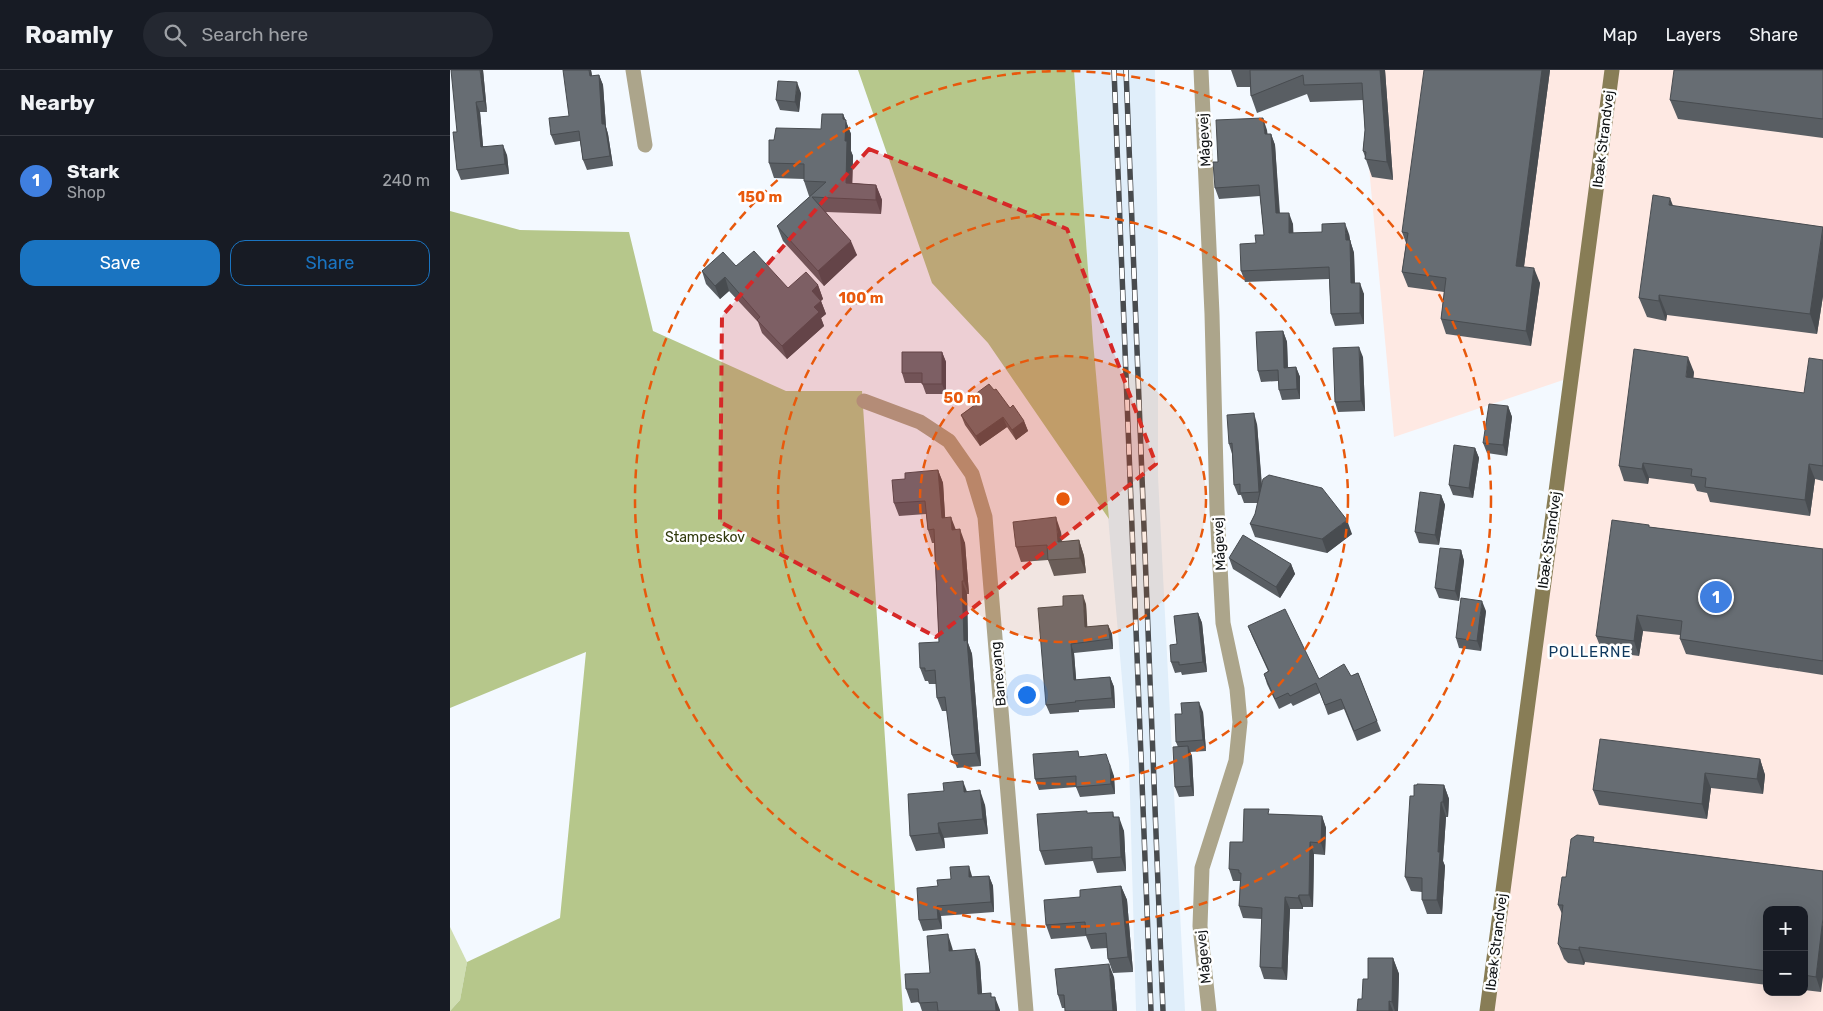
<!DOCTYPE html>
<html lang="en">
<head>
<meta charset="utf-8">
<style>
	body { margin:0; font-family:Rubik,sans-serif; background:#242831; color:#f1f3f6 }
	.controls { position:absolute; right:15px; bottom:15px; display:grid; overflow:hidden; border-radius:10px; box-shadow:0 5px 20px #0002 }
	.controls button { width:45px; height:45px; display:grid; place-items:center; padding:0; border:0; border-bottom:1px solid #363941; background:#171b24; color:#f1f3f6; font:25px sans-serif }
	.you { position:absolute; left:576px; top:624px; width:18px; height:18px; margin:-12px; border:4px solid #fff; border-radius:50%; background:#1a73e8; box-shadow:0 0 0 8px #1a73e833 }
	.badge { display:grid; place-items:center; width:32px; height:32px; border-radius:50%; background:#1a74c1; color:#fff; font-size:16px; font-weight:700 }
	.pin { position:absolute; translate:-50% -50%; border:2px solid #fff; box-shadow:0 1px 5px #0006 }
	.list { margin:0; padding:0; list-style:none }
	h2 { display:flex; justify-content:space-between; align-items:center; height:65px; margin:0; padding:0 20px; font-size:21px }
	h2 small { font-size:16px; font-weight:400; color:#9ea1a6 }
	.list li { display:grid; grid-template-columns:32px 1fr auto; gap:15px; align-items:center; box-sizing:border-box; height:90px; padding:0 20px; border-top:1px solid #363941 }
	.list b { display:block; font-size:19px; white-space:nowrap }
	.list p { margin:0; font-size:16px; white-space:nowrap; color:#9ea1a6 }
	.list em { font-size:16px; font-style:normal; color:#9ea1a6 }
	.actions { display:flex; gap:10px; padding:15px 20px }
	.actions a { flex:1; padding:11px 0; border:1px solid #1a74c1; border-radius:15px; text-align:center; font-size:18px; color:#1a74c1 }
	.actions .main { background:#1a74c1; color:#fff }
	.icon { flex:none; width:28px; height:28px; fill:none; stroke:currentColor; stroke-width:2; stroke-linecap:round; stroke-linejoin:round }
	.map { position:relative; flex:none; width:1373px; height:941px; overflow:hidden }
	header { display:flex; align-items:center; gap:30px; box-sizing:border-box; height:70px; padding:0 25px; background:#171b24; border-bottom:1px solid #363941 }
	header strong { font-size:24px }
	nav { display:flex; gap:28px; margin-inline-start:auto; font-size:18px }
	.search { width:350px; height:45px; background:#242831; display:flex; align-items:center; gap:12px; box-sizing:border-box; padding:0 18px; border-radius:28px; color:#9ea1a6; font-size:19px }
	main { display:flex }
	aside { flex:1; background:#171b24 }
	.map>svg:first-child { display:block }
</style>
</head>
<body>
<header>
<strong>Roamly</strong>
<div class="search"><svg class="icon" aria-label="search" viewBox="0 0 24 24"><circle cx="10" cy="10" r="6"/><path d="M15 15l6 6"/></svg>Search here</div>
<nav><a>Map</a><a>Layers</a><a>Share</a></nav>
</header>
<main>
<aside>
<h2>Nearby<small></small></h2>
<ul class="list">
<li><span class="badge" style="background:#3f7fe0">1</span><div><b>Stark</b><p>Shop</p></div><em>240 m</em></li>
</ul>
<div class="actions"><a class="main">Save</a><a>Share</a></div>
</aside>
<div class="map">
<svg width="1373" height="941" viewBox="0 0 1373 941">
	<rect width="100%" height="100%" fill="#f3f9ff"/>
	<path fill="#e0eefa" d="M 624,0 L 705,0 L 708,184 L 708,406 L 735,941 L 686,941 L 679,691 L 643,271 Z"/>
	<path fill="#fee9e3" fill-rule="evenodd" d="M 910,0 L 1373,0 L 1373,941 L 1032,941 L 1125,306 L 944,367 ZM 1317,840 L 1354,840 L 1354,922 L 1317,922 Z"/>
	<path fill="#d0deb2" d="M 0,857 L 17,892 L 10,930 L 0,941 Z"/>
	<path fill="#b6c78b" d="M 408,0 L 624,0 L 643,271 L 659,449 L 538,273 L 482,213 Z
		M 0,141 L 70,160 L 179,162 L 203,261 L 336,321 L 412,321 L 453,941 L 0,941 L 10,930 L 17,892 L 110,848 L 136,582 L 0,638 Z"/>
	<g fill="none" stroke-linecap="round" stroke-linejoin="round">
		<path stroke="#aca58b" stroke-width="15" d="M 183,0 L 195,75
			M 751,0 L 762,244 L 767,440 L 773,553 L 787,619 L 790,652 L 786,691 L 752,798 L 750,856 L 759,941
			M 414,331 L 470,352 L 499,371 L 522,404 L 535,447 L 576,941"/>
		<path stroke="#887d56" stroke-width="15" d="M 1037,941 L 1162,0"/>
		<defs>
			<path id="rail" d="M 664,0 L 701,941
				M 676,0 L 713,941"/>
		</defs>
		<use href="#rail" stroke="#484b4e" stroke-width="5.5"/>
		<use href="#rail" stroke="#fff" stroke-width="4" stroke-dasharray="11" stroke-linecap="butt"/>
	</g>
	<path fill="#595e63" d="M 33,0 L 37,42 L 30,42 L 33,76 L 57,85 L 59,104 L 11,110 L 7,100 L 7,62 Z
		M 141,0 L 142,6 L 149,5 L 153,15 L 156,57 L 158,64 L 163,96 L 137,100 L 133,90 L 130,71 L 105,75 L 101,65 L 119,46 Z
		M 781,0 L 935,0 L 943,110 L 922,107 L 913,81 L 915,60 L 913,30 L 860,32 L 857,24 L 807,43 L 801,26 L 800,17 L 787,17 Z
		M 1048,0 L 1100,0 L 1074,197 L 1090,213 L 1081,276 L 996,264 L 991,249 L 994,222 L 958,217 L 952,202 L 956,173 L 952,162 Z
		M 1373,0 L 1373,68 L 1228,49 L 1220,30 Z
		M 351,23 L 349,42 L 330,40 L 326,30 Z
		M 393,44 L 401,64 L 401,81 L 403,86 L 402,113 L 426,115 L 432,130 L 431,144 L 376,142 L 407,185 L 374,216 L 333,171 L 327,156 L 360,126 L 359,126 L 354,111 L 354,109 L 324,108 L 319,93 L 324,70 L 371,59 Z
		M 817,60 L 817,64 L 821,64 L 825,75 L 830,143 L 843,154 L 843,163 L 899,164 L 900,170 L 904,183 L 905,213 L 914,224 L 914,254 L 885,256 L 881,244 L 879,209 L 795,212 L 791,201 L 806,173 L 814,165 L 810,126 L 769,129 L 765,118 L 768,92 Z
		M 1223,136 L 1373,157 L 1373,226 L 1367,264 L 1217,245 L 1216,251 L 1197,247 L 1189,228 Z
		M 286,196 L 338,218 L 368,215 L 373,229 L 371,231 L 376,244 L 371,248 L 374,256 L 337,289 L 312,263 L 308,252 L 279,221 L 270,229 L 256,214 L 252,201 Z
		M 833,261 L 837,272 L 838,297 L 846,297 L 850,307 L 850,329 L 832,330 L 829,320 L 828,311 L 811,312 L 808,301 Z
		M 492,282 L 496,292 L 496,324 L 476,324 L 472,313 L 455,313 L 452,303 Z
		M 913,287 L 915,341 L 888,342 L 885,332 Z
		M 1373,290 L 1373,411 L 1365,409 L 1360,446 L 1260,432 L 1257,423 L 1247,421 L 1244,414 L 1199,408 L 1198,414 L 1174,411 L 1169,396 L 1244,302 L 1243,308 L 1354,323 Z
		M 544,320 L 560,338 L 574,351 L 578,361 L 566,370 L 557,357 L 530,376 L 515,355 L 511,345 L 527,333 L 524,325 Z
		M 1058,336 L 1062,347 L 1057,386 L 1037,383 L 1033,373 Z
		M 807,354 L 812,415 L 902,464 L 877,483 L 805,467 L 800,454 L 805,444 L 808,433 L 794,433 L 791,425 L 788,425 L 784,415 L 782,384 L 779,374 Z
		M 1025,378 L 1029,388 L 1023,428 L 1003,425 L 999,415 Z
		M 488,400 L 493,413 L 495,448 L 506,460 L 515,473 L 519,524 L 517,524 L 518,573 L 522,584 L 531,696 L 507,698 L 502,685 L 497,641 L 492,641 L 487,628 L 486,614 L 479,614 L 478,611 L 475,611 L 470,598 L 489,572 L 484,473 L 482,473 L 478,460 L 476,444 L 449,446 L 444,433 L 455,409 Z
		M 991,425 L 995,435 L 989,475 L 969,473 L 965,462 Z
		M 1200,457 L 1373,479 L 1373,605 L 1236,584 L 1230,569 L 1230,565 L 1193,561 L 1189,586 L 1152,581 L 1146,566 Z
		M 611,462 L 612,472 L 629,470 L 634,486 L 636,503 L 604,506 L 598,490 L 571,492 L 566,477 Z
		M 1011,480 L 1014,491 L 1009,531 L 989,528 L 985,518 Z
		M 779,488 L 841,494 L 845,504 L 830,528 L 783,499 Z
		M 636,534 L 637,557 L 658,555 L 662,564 L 663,579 L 624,583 L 626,610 L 660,607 L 664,617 L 665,638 L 629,640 L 629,642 L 600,644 L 596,635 Z
		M 1036,541 L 1031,581 L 1009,578 L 1006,568 Z
		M 748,543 L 752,553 L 757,602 L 732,605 L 731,602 L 725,603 L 721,592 L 727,574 Z
		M 798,556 L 869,609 L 901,606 L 908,603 L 931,661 L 907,671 L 894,639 L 878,645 L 870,623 L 843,636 L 841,633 L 829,639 L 817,614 L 814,604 L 818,601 L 802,566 Z
		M 753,642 L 756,681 L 740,682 L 742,686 L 744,726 L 729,727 L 725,717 L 728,677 L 726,672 Z
		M 631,686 L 664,706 L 665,724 L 630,727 L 626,717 L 589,720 L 585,709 Z
		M 1310,689 L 1315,705 L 1313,724 L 1261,718 L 1257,749 L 1149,735 L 1143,720 Z
		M 994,715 L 999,729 L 998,747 L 996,747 L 993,791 L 995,796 L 992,844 L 977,844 L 972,830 L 972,822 L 961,821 L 955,807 L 964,726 Z
		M 517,721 L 535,735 L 538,764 L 494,768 L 495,778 L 466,781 L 460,766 Z
		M 663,742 L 664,747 L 674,761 L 676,801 L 647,803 L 643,791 L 595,795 L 590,781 L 638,743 Z
		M 820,744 L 872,746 L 876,758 L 875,785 L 864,784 L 863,837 L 853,837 L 853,839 L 840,839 L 837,910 L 814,909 L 810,897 L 812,849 L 793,848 L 789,836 L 790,811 L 783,811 L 779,799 L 793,772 Z
		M 1146,772 L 1373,801 L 1371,922 L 1354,920 L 1354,840 L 1317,840 L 1317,915 L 1135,892 L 1134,895 L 1118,893 L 1114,889 L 1108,874 L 1112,844 L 1108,835 L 1116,807 Z
		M 539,806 L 543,816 L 544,842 L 491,846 L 492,859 L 473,861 L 469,850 L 488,816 L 523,807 Z
		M 671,816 L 677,830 L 683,902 L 663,903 L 658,889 L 657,878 L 641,879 L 636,866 L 601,869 L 596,855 L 630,827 Z
		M 502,877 L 503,881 L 525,879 L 530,893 L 532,924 L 542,927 L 550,941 L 472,941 L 469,932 L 461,933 L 456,919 L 480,903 Z
		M 943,888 L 949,904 L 948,941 L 907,941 L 912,929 L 918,909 Z
		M 664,907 L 667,941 L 615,941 L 615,938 L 612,938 L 608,925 Z"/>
	<path fill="#484c50" d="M 30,0 L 33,0 L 37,42 L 34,31 Z
		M 139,0 L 141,0 L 144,17 L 140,6 Z
		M 930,0 L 935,0 L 943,110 L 937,92 Z
		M 1092,0 L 1100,0 L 1072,211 L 1066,196 Z
		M 149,5 L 153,15 L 156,57 L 158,64 L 163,96 L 160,86 L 152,54 Z
		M 347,12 L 351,23 L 349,42 L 345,32 Z
		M 26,32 L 30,42 L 34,87 L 31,77 Z
		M 393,44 L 401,64 L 401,81 L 403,86 L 402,128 L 396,113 L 395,71 L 393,49 Z
		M 813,48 L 817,60 L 819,75 L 815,64 Z
		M 821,64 L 825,75 L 830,155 L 826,143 Z
		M 53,75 L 57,85 L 59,104 L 55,94 Z
		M 426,115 L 432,130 L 431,144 L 426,130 Z
		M 1220,128 L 1228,148 L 1219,135 Z
		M 839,143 L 843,154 L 844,174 L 839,163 Z
		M 895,153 L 899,164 L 900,170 L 904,183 L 905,224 L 901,213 Z
		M 1373,161 L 1373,226 L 1367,264 L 1360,244 Z
		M 401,171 L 407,185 L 374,216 L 368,201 Z
		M 1084,198 L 1090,213 L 1081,276 L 1076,261 Z
		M 275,207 L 279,221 L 270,229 L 265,216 Z
		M 910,213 L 914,224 L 914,254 L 910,243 Z
		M 368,215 L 373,229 L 367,234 L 362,221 Z
		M 1209,225 L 1217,245 L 1216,251 L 1209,231 Z
		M 371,231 L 376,244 L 371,248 L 374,256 L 337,289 L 332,276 L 364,237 Z
		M 833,261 L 837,272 L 838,308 L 834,298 Z
		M 909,277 L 913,287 L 915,341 L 911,331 Z
		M 492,282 L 496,292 L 496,324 L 492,314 Z
		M 1238,287 L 1244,302 L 1242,322 L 1236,307 Z
		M 846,297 L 850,307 L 850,329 L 847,319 Z
		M 1058,336 L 1062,347 L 1057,386 L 1053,375 Z
		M 804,343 L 807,354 L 813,433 L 809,422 Z
		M 553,347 L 557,357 L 530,376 L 526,366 Z
		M 574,351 L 578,361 L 566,370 L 562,360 Z
		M 1025,378 L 1029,388 L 1023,428 L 1019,418 Z
		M 1193,393 L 1199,408 L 1198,414 L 1192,399 Z
		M 1359,394 L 1365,409 L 1360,446 L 1355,430 Z
		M 488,400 L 493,413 L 496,461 L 492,448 Z
		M 991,425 L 995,435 L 989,475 L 985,465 Z
		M 501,447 L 506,460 L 502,460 Z
		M 606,447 L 611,462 L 613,487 L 608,472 Z
		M 897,450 L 902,464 L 877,483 L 872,469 Z
		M 510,459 L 515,473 L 519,524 L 514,511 Z
		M 629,470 L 634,486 L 636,503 L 630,488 Z
		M 1011,480 L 1014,491 L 1009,531 L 1005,521 Z
		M 841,494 L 845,504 L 830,528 L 826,517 Z
		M 512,511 L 517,524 L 518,573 L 522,584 L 531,696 L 526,683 L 514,571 Z
		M 633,525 L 636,534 L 638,567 L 635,557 Z
		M 1032,531 L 1036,541 L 1031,581 L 1027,571 Z
		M 748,543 L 752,553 L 757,602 L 753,592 Z
		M 1187,545 L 1193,561 L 1189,586 L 1184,571 Z
		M 658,555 L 662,564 L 663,579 L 660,569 Z
		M 621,574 L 624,583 L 627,619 L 624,610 Z
		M 660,607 L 664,617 L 665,638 L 662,628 Z
		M 749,632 L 753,642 L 756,681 L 753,670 Z
		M 738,676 L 742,686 L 744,726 L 741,716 Z
		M 1310,689 L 1315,705 L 1313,724 L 1307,709 Z
		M 660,694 L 664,706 L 665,724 L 661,714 Z
		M 1255,703 L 1261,718 L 1257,749 L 1252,734 Z
		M 513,711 L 519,727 L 514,722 Z
		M 994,715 L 999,729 L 998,747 L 993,732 Z
		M 530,720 L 535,735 L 538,764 L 533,749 Z
		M 991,732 L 996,747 L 993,791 L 995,796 L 992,844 L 987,830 L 988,782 Z
		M 872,746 L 876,758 L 875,785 L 871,773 Z
		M 669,747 L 674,761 L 676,801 L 671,787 Z
		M 488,753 L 494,768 L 495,778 L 489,763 Z
		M 860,772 L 864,784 L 863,837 L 859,825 Z
		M 519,796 L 522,806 L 523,818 L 519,807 Z
		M 539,806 L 543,816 L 544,842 L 541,832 Z
		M 671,816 L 677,830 L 683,902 L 678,887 Z
		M 849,825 L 853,837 L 853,839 L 848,828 Z
		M 835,827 L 840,839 L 837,910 L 832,898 Z
		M 487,836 L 491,846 L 492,859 L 488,849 Z
		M 1373,848 L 1373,907 L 1371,922 L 1366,907 Z
		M 498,864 L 502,877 L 504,895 L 499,881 Z
		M 1129,877 L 1135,892 L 1134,895 L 1129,880 Z
		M 525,879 L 530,893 L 533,938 L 528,924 Z
		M 943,888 L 949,904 L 948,941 L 945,941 L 942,932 Z
		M 659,894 L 664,907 L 667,941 L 663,941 Z
		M 545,927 L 550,940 L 550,941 L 546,941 Z
		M 939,931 L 943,941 L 939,941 Z"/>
	<path fill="#676d73" stroke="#484c50" d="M 1,0 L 30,0 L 34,31 L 26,32 L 31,77 L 53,75 L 55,94 L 7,100 L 3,62 L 7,62 Z
		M 113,0 L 139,0 L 140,6 L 149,5 L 152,54 L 155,54 L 160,86 L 133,90 L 129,61 L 101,65 L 99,48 L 119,46 Z
		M 800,0 L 930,0 L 937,92 L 915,89 L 916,82 L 913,81 L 915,60 L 912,13 L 854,15 L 853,5 L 801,26 Z
		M 974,0 L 1092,0 L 1066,196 L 1084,198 L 1076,261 L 991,249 L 996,208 L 952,202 L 958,163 L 952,162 Z
		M 1224,0 L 1373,0 L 1373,49 L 1220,30 Z
		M 328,11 L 347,12 L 345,32 L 326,30 Z
		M 372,44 L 393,44 L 393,49 L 396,50 L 395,71 L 397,71 L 396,113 L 426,115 L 426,130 L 362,127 L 401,171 L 368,201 L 327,156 L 376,112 L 354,111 L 354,94 L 319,93 L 319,70 L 324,70 L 326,58 L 371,59 Z
		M 813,48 L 815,64 L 821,64 L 826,143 L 839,143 L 839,163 L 872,162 L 872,154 L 895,153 L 896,170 L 900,170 L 900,172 L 901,213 L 910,213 L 910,243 L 881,244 L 879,197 L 791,201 L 790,174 L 806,173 L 805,165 L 814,165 L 809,115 L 765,118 L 763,92 L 768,92 L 766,50 Z
		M 1203,125 L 1220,128 L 1219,135 L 1373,157 L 1360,244 L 1209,225 L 1209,231 L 1189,228 Z
		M 304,181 L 338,218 L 356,202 L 368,215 L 362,221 L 371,231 L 364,237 L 369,242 L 332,276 L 307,250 L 310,247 L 275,207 L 265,216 L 252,201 L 273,182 L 286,196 Z
		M 833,261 L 834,298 L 846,297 L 847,319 L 829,320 L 828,300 L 808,301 L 806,262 Z
		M 909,277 L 911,331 L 885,332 L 883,278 Z
		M 1184,279 L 1238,287 L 1236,307 L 1354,323 L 1359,288 L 1373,290 L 1373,396 L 1359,394 L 1355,430 L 1255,417 L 1256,408 L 1241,406 L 1242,399 L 1193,393 L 1192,399 L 1169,396 Z
		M 452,282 L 492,282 L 492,314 L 472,314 L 472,303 L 452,303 Z
		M 539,314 L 544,320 L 546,319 L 560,338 L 563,335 L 574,351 L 562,360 L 553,347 L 526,366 L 511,345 L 529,332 L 524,325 Z
		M 1039,334 L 1058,336 L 1053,375 L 1033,373 Z
		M 804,343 L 809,422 L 790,423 L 790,414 L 784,415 L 782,373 L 779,374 L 777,345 Z
		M 1004,375 L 1025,378 L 1019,418 L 999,415 Z
		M 488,400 L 492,448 L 501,447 L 502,460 L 510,459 L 514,511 L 512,511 L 514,571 L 517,570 L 526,683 L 502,685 L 495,627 L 487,628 L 485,600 L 475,601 L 475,598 L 470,598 L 469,573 L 489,572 L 484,459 L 478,460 L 475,431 L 444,433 L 442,410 L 455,409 L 455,403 Z
		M 819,405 L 872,418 L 897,450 L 872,469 L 800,454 L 805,444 L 813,409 Z
		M 970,422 L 991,425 L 985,465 L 965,462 Z
		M 606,447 L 608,472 L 629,470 L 630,488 L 598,490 L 597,475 L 566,477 L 563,452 Z
		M 1162,450 L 1199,455 L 1199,457 L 1373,479 L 1373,591 L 1230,569 L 1232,551 L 1187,545 L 1184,571 L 1146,566 Z
		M 793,465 L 841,494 L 826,517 L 779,488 Z
		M 990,478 L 1011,480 L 1005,521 L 985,518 Z
		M 633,525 L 635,557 L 658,555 L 660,569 L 621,574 L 624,610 L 660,607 L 662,628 L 625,631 L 626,632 L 596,635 L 588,538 L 613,536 L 613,526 Z
		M 1011,528 L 1032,531 L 1027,571 L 1006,568 Z
		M 835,539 L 869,609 L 894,594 L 901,606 L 908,603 L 927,651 L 904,661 L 891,629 L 875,635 L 866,613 L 840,626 L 838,623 L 825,629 L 814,604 L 819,601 L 798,556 Z
		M 748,543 L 753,592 L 729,595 L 729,592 L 721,592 L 720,575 L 727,574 L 724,546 Z
		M 749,632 L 753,670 L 726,672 L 725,644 L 732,644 L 731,633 Z
		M 1150,669 L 1310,689 L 1307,709 L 1255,703 L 1252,734 L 1143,720 Z
		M 738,676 L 741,716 L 725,717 L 723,677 Z
		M 628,681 L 629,687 L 656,684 L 660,696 L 661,714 L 626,717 L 626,706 L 585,709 L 583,684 Z
		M 513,711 L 514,722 L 530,720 L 533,749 L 488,753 L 489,763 L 460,766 L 458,724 L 494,721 L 493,713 Z
		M 967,714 L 994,715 L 993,732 L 991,732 L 988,782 L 990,782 L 987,830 L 972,830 L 972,808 L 955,807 L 960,726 L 964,726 L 964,715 L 967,715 Z
		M 794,739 L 819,739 L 818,744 L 872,746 L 871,773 L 860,772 L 859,825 L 849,825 L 848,828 L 835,827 L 832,898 L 810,897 L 812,838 L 789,836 L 791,803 L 789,803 L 789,800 L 779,799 L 780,772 L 793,772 Z
		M 637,741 L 637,743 L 663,742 L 663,747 L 669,747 L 671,787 L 642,789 L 642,777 L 590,781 L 587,744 Z
		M 1127,765 L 1144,767 L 1143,772 L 1373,801 L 1373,848 L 1366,907 L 1354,905 L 1354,840 L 1317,840 L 1317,901 L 1129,877 L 1129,880 L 1112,878 L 1108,874 L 1113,835 L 1108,835 L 1112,807 L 1116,807 L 1121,769 Z
		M 519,796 L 519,807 L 539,806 L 541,832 L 487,836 L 488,849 L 469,850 L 467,818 L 488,816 L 487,810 L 501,809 L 500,797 Z
		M 671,816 L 678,887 L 658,889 L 656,863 L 636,865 L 635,852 L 596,855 L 594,830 L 630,827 L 630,820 Z
		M 498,864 L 499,881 L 525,879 L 528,924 L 541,923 L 541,927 L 545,927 L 546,941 L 488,941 L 487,932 L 469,933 L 468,919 L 456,919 L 455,904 L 480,903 L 477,866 Z
		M 918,888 L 943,888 L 942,932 L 939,931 L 939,941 L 907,941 L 908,929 L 912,929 L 913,909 L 918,909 Z
		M 659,894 L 663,941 L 615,941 L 614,925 L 608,925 L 605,899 Z"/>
	<path fill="#d62828" fill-opacity="0.2" stroke="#d62828" stroke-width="4" stroke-dasharray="10 6" stroke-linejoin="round" d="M 419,79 L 617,159 L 706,394 L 486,567 L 270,452 L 272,246 Z"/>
	<circle cx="613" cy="429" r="143" fill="#e8590c" fill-opacity=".12"/>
	<g fill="none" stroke="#e8590c" stroke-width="2.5" stroke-dasharray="9 6">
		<circle cx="613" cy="429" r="143"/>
		<circle cx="613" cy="429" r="285"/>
		<circle cx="613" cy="429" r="428"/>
	</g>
	<g text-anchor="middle" stroke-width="5" stroke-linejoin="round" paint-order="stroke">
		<g font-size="14" fill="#101315" stroke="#fff">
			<text transform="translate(1153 69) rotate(-83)" y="5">Ibæk Strandvej</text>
			<text transform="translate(754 70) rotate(-93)" y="5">Mågevej</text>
			<text transform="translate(1099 470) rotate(-82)" y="5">Ibæk Strandvej</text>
			<text transform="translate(769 474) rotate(-93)" y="5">Mågevej</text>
			<text transform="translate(548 604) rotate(-95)" y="5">Banevang</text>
			<text transform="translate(1046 872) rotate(-83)" y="5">Ibæk Strandvej</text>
			<text transform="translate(753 887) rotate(-96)" y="5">Mågevej</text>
		</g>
		<g font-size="14" fill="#303a0d" stroke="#fff">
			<text x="255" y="472">Stampeskov</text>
		</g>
		<g font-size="15" letter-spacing="1" fill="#0f385e" stroke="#fff">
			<text x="1140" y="587">POLLERNE</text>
		</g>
	</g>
	<circle cx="613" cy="429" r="8" fill="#e8590c" stroke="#fff" stroke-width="2.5"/>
	<g font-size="15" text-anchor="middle" font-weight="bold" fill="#e8590c" stroke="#fff" stroke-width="5" stroke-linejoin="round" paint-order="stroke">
		<text x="310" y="132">150 m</text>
		<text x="411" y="233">100 m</text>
		<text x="512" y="333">50 m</text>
	</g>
</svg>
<div class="controls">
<button>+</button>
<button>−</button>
</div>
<div class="you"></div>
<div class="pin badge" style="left:1266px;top:527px;background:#3f7fe0">1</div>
</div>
</main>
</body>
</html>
